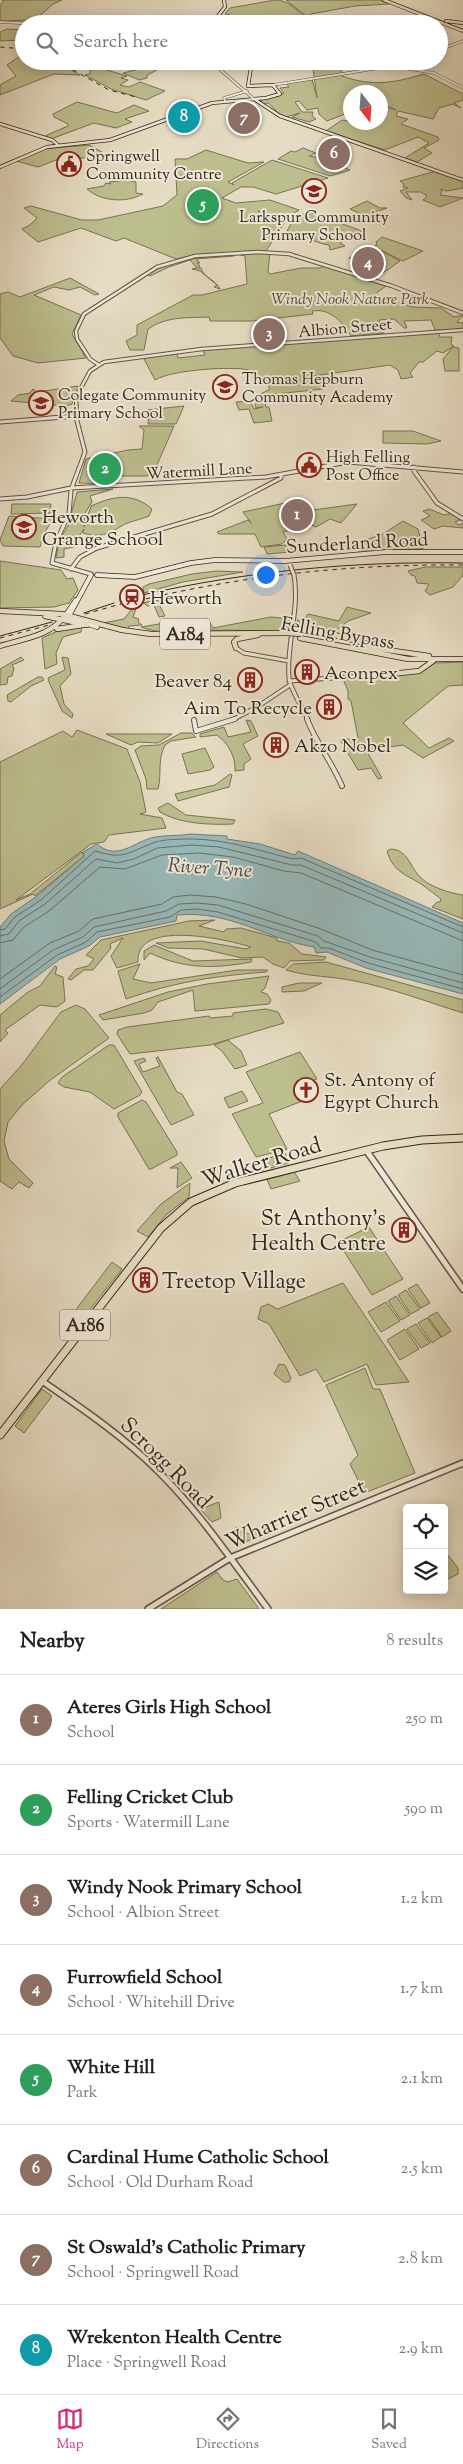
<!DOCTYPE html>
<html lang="en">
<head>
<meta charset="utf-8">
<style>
	body { margin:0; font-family:"Sorts Mill Goudy",serif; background:#f6f6f6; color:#202124 }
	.controls { position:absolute; right:15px; bottom:15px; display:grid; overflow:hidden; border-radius:5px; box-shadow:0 2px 12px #0003 }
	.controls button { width:45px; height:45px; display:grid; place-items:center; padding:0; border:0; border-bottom:1px solid #e0e0e0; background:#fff; color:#202124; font:25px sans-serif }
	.compass { position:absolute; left:343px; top:85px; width:45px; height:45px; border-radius:50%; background:#fff; box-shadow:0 2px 12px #0003; rotate:163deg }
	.you { position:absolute; left:265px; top:574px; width:18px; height:18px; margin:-12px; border:4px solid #fff; border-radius:50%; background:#1a73e8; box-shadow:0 0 0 8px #1a73e833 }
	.badge { display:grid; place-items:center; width:32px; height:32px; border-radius:50%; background:#db2777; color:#fff; font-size:16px; font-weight:700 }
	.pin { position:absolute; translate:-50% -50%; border:2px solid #fff; box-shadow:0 1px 5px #0006 }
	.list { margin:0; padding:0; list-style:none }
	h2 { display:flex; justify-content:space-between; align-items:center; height:65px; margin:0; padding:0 20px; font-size:21px }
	h2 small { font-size:16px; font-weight:400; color:#757577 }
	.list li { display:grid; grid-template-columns:32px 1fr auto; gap:15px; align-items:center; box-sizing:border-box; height:90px; padding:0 20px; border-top:1px solid #e0e0e0 }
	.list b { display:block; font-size:19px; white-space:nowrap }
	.list p { margin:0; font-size:16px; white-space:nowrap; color:#757577 }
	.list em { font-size:16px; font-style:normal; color:#757577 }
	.icon { flex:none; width:28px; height:28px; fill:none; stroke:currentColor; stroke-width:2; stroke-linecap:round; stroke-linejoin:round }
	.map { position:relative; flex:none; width:463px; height:1609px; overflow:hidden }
	.search { position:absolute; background:#fff; box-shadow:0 2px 12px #0003; left:15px; right:15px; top:15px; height:55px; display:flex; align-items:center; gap:12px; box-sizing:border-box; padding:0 18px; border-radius:28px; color:#757577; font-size:19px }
	.sheet { height:785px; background:#fff }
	nav { display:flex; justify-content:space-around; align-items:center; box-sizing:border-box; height:70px; border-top:1px solid #e0e0e0; background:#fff; font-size:14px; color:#757577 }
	nav a { display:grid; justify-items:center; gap:2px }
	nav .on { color:#db2777 }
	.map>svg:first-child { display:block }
</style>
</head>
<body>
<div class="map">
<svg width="463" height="1609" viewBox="0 0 463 1609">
	<rect width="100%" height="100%" fill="#e6dcc3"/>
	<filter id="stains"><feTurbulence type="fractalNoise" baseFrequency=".004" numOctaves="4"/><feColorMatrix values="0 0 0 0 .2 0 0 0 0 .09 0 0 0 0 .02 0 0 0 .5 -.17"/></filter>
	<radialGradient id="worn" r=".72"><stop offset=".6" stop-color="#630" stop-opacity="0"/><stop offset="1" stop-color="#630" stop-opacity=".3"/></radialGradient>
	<path fill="#bdbe8e" stroke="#787354" d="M 2,0 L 62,0 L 53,4 L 35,20 L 0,21 L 0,5 L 4,1 Z
		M 275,0 C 288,0 295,9 304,16 L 306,24 L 252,24 L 246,19 L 225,14 L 230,8 Z
		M 286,0 L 380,0 L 389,4 L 355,6 L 311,14 L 315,20 L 312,21 Z
		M 7,29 L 24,30 L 24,40 L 0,41 L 0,32 Z
		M 23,54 L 24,61 L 56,61 L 80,75 L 54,74 L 0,95 L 0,85 L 16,76 L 7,65 Z
		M 156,61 L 164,63 L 151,69 L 157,70 L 147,75 L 147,78 L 139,80 L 123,73 L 143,68 L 144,67 L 141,65 Z
		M 312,61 L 340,61 L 342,76 C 373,87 393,83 424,74 L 463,94 L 463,100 L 454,103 L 461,108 L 453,104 L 439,108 L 433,119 L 398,111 L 396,116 L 408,119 L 401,124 L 438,137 L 439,140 L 424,148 L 432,153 L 417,162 L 405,158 L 429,143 L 418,137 L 385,150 L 326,131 L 342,120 L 369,125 L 380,122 L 381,110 L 390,108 L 396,110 L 385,105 L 381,105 L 380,92 L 350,92 L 350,112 L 327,121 L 319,114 L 318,108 L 307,110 L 299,101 L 295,102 L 302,112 L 313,112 L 312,116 L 316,119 L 309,122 L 292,117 L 300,113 L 286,117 L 273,111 L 276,110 L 268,103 L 261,104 L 258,101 L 284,93 L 280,88 L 289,87 L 286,83 L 312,79 L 317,98 Z
		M 93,66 L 127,76 L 121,78 L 128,80 L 120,85 L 129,87 L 140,82 L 165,91 L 146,100 L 111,89 L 85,75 L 90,74 L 90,68 Z
		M 77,102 L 117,113 L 134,105 L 149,111 L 125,119 L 132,122 L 116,128 L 94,123 L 51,139 L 45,136 L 68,126 L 68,124 L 54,117 L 53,114 Z
		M 89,145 L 102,152 L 84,158 L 64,157 L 38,167 L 16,161 L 42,149 Z
		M 303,148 L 316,153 L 309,156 L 321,158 L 350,170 L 330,176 L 278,159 L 291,151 L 295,152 Z
		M 206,150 L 248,163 L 264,162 L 228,182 L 234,185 L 232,183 L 272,160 L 328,178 L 276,194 L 253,187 L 241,187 L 222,198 L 236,203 L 270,200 L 299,210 L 283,220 L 258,211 L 285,222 L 266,251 L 194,255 L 176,259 L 124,238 L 116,241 L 81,228 L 38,242 L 22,229 L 30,225 L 37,218 L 24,208 L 31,206 L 82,220 L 98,220 L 163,206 L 177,195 L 175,159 L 187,159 Z
		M 436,171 L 463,181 L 463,188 L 446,191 L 441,189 L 442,192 L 440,195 L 463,198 L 440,207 L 423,200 L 427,196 L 421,192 L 406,192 L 412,200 L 406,198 L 400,191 L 408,188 L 403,187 L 404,184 L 400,181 Z
		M 127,180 L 136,182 L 136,193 L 143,194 C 126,203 102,202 87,189 L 104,186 L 106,183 L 111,184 L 109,182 Z
		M 367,201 L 380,208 L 387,208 L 375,212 L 372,216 L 376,218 L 373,220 L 350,209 Z
		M 307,211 L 362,231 L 340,243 L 345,246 L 330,250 L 329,245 C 314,243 302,234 287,231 L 292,222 Z
		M 382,237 L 423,251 L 403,261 L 376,248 L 400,261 L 383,273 L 371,269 L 374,266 L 349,258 L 377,245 L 376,242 Z
		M 270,252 L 268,272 L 270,274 L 301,268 L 320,268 L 327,265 L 386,286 L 375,294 L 412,307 L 441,308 L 454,317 L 463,315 L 457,322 L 463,323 L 463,329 L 435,330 L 431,320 L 404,321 L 407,328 L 404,328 L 394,319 L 379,320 L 384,333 L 351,336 C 342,322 331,308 312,311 L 313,314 L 252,321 L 210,321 L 209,317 C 187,318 167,316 148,329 L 144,350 L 130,350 L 126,341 L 137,335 L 137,325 L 193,295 L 202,295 L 247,284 L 245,256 L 237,254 Z
		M 232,254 L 234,256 L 196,259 L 200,263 L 197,263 L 200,266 L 198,268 L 201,268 C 204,278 216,280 220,289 L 214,287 L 217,285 L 200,271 L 192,269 L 197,268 L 190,260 L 169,267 L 150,276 L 147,274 C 174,259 202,257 232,254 Z
		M 70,278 L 99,294 L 95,295 L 80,287 L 69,290 L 54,287 L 34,295 L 81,315 L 72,334 L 86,358 L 38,363 L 13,356 L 0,338 L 0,294 L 8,292 L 20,297 Z
		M 438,332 L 440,337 L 452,337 L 451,344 L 454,346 L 443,353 L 437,351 L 423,362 L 419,362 L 410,373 L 413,377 L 401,379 L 398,370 L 390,365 L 313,376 L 323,389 L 257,396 L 270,389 C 265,379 254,370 243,369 C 223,367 172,370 155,380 L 143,357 L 176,352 L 178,358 L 205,355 L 203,350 Z
		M 453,347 L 459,348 L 459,371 L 445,371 L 443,359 Z
		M 78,386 L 72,404 L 66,406 L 11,401 L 18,395 L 30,393 L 33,389 L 37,392 Z
		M 264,399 L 266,407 L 269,407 L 272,421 L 254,423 L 249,409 L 239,410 L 236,402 L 250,401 L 254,409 L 263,407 L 256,408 L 255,404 Z
		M 184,406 L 176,424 L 148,424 L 149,415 L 147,410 Z
		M 139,426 L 174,426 L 153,474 L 147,476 L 120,476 L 111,484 L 79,483 L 86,459 L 128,450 L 142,449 L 144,430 Z
		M 383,431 L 413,431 L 441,441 L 427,444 L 383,443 Z
		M 113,489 L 90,496 L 92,502 L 85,513 L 84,527 L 91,506 C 113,496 133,492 152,509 L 149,516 C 142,519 132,521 125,524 C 111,532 102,539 83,533 L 84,529 L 79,536 L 86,539 L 101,536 C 89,540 75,548 64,549 L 64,557 L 56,558 L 59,541 L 68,526 L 77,492 Z
		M 285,503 L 291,513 L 357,504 L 341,523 L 330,519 L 316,527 L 309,524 L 283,532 L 287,539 L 282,544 L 261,547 L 255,534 L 219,534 L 217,532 L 248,520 L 252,524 L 243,512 Z
		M 12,504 L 51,504 L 50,513 L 11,514 Z
		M 429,509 L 444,515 L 452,513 L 462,519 L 455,522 L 459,525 L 463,523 L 463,528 L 443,526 L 434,529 L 421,520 L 430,516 L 423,511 Z
		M 9,516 L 53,519 L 43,535 L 40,547 L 3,546 L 0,540 Z
		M 403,521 L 418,529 L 423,549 L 358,551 L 354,544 L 383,534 Z
		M 286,545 L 289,548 L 306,547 L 292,554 L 291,552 L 267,554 L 264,547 Z
		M 0,561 L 61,570 L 67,579 L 73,578 L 78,590 L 69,603 L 54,607 L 0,608 Z
		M 425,567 L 463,567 L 463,575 L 453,587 L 430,595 L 425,591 L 429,584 L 417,583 L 415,576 L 411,575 L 408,571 Z
		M 216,571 L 243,572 L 183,582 L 144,593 L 143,587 L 149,584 L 192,574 Z
		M 164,599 L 164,603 L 159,604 L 165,616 L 159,617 L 154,605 L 147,606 L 144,603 L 137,606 L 133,617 L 139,619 L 138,622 L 142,625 L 129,626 L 128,629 L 103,623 L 124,619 L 136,604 Z
		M 347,607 L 371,613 L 348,621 L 334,632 L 301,625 L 297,620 L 303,621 L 308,614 L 339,621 Z
		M 271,617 L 292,619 L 288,631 L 208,630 L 203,620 L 207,618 L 213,628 Z
		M 183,620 L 187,627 C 175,635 154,632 141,627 Z
		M 82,627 L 81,632 L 63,637 L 56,653 L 57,664 L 45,669 L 42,638 L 60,630 Z
		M 21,657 L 24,660 L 12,665 L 14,668 L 12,676 L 8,677 L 7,684 L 0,685 L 0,669 Z
		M 62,657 L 68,658 L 71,674 L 60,686 L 64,704 L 73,714 L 72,718 L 62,711 L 49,682 L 48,678 L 65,670 Z
		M 463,662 L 463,685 L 448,686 L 403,723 L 429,748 L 449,738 L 454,741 L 423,758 L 403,745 L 366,750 L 382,778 L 378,779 L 371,768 L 358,770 L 340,740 L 358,738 L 351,701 L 348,699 L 348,691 L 343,679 L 418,673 L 435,663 Z
		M 38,677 L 42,677 L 44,680 L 31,686 L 11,702 L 8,701 L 7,695 Z
		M 246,720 L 251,721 L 258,736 L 243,744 L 251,759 L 244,764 L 244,770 L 235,771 C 236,757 228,743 217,735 L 200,737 L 200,734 L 224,727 L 228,737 L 251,732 Z
		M 77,730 L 127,749 L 140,782 L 146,812 L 140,814 L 162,818 L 166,828 L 109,835 L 104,842 L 91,844 L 16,900 L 30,894 L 82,852 L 84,856 L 35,896 L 33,894 L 0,909 L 0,762 L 63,731 L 72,737 Z
		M 181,733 L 192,733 L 196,737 L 171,741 L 165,745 C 157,760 162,775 158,789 L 147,789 L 146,779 L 135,750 L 141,746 L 159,745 Z
		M 106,734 L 172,734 L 158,743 L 138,742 L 131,745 Z
		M 205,748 L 214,767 L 210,770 L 188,774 L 182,754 Z
		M 230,774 L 232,775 L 229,787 L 178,801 L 175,794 L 215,785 Z
		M 168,803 L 186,815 L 235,820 L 233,824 C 210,825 180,824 160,812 L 158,808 Z
		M 391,849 C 408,850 410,867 420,877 C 430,887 449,893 463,895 L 463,919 L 432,907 L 437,902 L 440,902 L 441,899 C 435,895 430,890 424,886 C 408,875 393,873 387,851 Z
		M 215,920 L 199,926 L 224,932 L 226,929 L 241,928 L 277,938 L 277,941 L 289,943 L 302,954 L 326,957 L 324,960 L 290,961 L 284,968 L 273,964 L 263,957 L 242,958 L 203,949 L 168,948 L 156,943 L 201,941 L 246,949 L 251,947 C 229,940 135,918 138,962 L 117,968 L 111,956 L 123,938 L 110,944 L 111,948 L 93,970 L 84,970 L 71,980 L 68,979 L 76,969 L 88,966 L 94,959 L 86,955 L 101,940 L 189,921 Z
		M 154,945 L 193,961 L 252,959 L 251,962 C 214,969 184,969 150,953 L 144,960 L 144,951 Z
		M 326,962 L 463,1000 L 463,1013 C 428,1002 391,988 355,981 C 332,976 309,977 286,970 L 293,964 Z
		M 140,964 L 133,979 L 151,983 L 237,970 L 268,970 L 266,972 C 214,976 175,982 126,999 L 118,971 Z
		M 55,966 L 57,967 L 55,974 L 63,977 L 65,1001 L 57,1007 L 40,1005 L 5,1030 L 8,1033 L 0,1042 L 0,1015 L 28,992 L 40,986 Z
		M 269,976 L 265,988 L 261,992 L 267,994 L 271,1000 L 269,1004 L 195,1011 L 193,990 L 158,1002 L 152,1010 L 144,1013 L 103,1020 L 99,1015 L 168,992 L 207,984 Z
		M 299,983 L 322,983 L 304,991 L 282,992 L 282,987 Z
		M 76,1005 L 85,1009 L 109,1038 L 49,1081 L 22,1105 L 8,1122 L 4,1141 L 9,1159 L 33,1183 L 29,1188 L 19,1182 L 12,1189 L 0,1181 L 0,1089 L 21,1066 L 61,1012 Z
		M 266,1009 L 278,1012 L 284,1023 L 210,1045 L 130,1054 L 117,1034 L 118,1030 L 127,1027 L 209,1016 L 210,1018 L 233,1016 L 233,1013 Z
		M 228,1040 L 241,1051 L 247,1065 L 235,1069 L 222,1051 L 214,1045 Z
		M 109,1045 L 114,1045 L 142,1092 L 140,1095 L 114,1109 L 90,1092 L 64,1087 L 58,1083 L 62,1077 Z
		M 300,1052 L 317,1079 L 296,1087 L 299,1097 L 307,1094 L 310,1098 L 269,1114 L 287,1149 L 256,1157 L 232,1114 L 263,1103 L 246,1072 Z
		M 158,1057 L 177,1092 L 182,1094 L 194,1115 L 171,1125 L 134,1061 L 144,1058 L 146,1061 L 139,1064 L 143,1072 L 160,1066 L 156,1058 Z
		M 242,1091 L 248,1101 L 229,1108 L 224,1098 Z
		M 142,1100 L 146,1102 L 177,1152 L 177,1155 L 151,1169 L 149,1169 L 118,1117 L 118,1113 Z
		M 285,1153 L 289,1163 L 263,1170 L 259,1161 Z
		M 181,1162 L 192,1178 L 177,1188 L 178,1168 L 170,1168 Z
		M 294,1172 L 300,1181 L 271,1189 L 267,1179 Z
		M 190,1183 L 189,1197 L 167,1214 L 148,1237 L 137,1231 L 161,1204 Z
		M 369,1227 L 403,1279 L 372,1295 L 338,1242 Z
		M 112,1262 L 122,1269 L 76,1327 L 68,1320 Z
		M 343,1283 L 409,1382 L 376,1385 L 367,1364 L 324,1382 L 316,1369 L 300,1376 L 269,1324 L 258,1319 L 261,1307 L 268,1304 L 278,1309 Z
		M 417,1284 L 430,1303 L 421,1308 L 408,1289 Z
		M 406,1290 L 420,1309 L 411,1314 L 398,1295 Z
		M 396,1296 L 410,1315 L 401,1320 L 388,1301 Z
		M 386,1302 L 400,1321 L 381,1332 L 368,1312 Z
		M 437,1312 L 451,1331 L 442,1337 L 428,1317 Z
		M 427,1318 L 441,1337 L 432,1343 L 418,1323 Z
		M 416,1324 L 430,1343 L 421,1348 L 407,1329 Z
		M 405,1329 L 419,1349 L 400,1360 L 387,1340 Z
		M 279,1364 L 285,1365 L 291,1378 L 289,1382 L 284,1382 L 274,1374 Z
		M 365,1368 L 373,1389 L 380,1389 L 415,1473 L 367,1492 L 362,1488 L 350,1464 L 358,1455 L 326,1385 Z
		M 42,1389 L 52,1396 L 24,1433 L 15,1426 Z
		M 219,1502 L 221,1518 L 212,1522 L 200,1509 Z
		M 241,1527 L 248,1534 L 257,1530 L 258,1537 L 240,1544 L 235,1528 Z
		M 444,1550 L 458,1568 L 458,1574 L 444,1581 Z
		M 217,1572 L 223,1580 L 228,1582 L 237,1579 L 259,1609 L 161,1609 Z"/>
	<path fill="#98babb" stroke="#70807a" d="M 191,834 L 227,836 L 227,839 L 260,844 L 295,855 L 298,851 L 463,923 L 463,994 L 366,968 L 327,952 L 316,953 L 314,947 C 265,939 231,910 177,915 L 176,921 L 100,937 L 89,946 L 60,959 L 0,1004 L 0,927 L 11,914 L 37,896 L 84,856 L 83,852 L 97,844 C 118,862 134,841 155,837 C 167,835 179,836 191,834 Z"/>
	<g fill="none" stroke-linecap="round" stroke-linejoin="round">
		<path stroke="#66716a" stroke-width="1" d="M 0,930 L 5,929 L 15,917 L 41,900 L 95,851 C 125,860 126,853 153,843 C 163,839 180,839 191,839 C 226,839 260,851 293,859 L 301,858 L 463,927
			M 0,936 L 9,934 L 19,921 L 45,904 L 96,859 L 117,863 L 134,859 L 157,848 L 192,845 L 219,847 L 292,865 L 301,865 L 463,933
			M 0,943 L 13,940 L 24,927 L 49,911 L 100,867 L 125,869 L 162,855 L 199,853 L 233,857 L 284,871 L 301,873 L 463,941
			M 0,979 L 50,943 L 79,931 L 93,919 L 162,904 L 173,897 L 190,895 L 216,897 L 246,904 L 321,929 L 372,950 L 463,975
			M 0,989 L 53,950 L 83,937 L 94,927 L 166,911 L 179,904 L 197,903 L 218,905 L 318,936 L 324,941 L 370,957 L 463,983
			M 0,997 L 57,955 L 86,942 L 97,932 L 170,917 L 181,910 L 197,909 L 218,912 L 316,942 L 321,948 L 329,948 L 368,963 L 463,989"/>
		<defs>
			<path id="tertiary-far4" d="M 0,22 L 38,24
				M 439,50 L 463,41
				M 205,61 L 216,66 L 254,99
				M 414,68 L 417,65 L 415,61
				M 273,85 L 392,66 L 434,73 L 463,88
				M 225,101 L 224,98 L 247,91"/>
			<path id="tertiary-far3" d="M 99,365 L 90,359 L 77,339 L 76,331 L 84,314 L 157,267 L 195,256 L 258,252 L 289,254 L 392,286 L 463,313
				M 49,418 L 76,416
				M 77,418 L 76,397 L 90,371 L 104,362 L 202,349 L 463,330"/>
			<path id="tertiary-far2" d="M 0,422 L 65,417
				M 414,467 L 414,471 L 437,503 L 463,519
				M 72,487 L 85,452 L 76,417
				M 71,491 L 69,514 L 56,542 L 52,563 L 91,574
				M 0,499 L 27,497 L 71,488 L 266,477 L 348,462 L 463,472
				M 71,569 L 80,557 L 97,548 L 212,514 L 281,478 L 281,475
				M 294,575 C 300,610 286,644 289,678 C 290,689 303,708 308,720
				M 236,648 L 244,653 L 289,661
				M 289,681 L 391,674
				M 232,720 L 257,707 L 290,685"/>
			<path id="tertiary-far1" d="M 307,719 C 316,743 332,762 342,786
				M 194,720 L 196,731 L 235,719"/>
			<path id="tertiary" d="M 366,1150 L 463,1289
				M 42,1381 C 83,1409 124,1437 159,1472 C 200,1513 233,1562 268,1609
				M 148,1609 L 230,1558 L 463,1463"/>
			<path id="secondary-far1" d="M 220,24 L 218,16 L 225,7 L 224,0
				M 254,99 L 280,116 L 463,180
				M 0,124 L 52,140 L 58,145
				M 0,167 L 47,147 L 110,140 L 212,103 L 266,98 L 280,94 L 273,85 L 248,86 L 252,61"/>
			<path id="secondary" d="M 97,575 L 135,577 L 191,563 L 215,560 L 285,561 L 386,552 L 463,552
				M 76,600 L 65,616 L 97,627
				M 69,616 L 91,575"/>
			<path id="primary-far2" d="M 384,0 L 463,31
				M 446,21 L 463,23"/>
			<path id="primary-far1" d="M 57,629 L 83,625
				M 0,646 C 22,639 52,636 65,615"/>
			<path id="primary" d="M 0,1435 L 161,1228 L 191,1202 L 235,1183 L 383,1146 L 422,1140 L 463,1138"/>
			<path id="trunk" d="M 0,611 L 62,614 L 122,630 L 151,634 L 287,633
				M 45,616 L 87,625
				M 335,635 L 372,645
				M 300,638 L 408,659 L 463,659
				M 366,647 L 429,656
				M 236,648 L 234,642 L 237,639 L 258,635
				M 391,674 L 419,671 L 433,661"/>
		</defs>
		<use href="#tertiary-far4" stroke="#605544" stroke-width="3"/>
		<use href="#tertiary-far3" stroke="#605544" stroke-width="4.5"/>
		<use href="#tertiary-far2" stroke="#605544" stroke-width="5"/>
		<use href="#tertiary-far1" stroke="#605544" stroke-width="6"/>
		<use href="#tertiary" stroke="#605544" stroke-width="8"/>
		<use href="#secondary-far1" stroke="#332819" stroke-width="4"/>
		<use href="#secondary" stroke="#332819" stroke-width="5.5"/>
		<use href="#primary-far2" stroke="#332819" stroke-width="4"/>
		<use href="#primary-far1" stroke="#332819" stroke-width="6"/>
		<use href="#primary" stroke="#332819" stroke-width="9"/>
		<use href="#trunk" stroke="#332819" stroke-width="6"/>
		<use href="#tertiary-far4" stroke="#efe8d8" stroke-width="2"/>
		<use href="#tertiary-far3" stroke="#efe8d8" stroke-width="2.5"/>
		<use href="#tertiary-far2" stroke="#efe8d8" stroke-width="3"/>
		<use href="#tertiary-far1" stroke="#efe8d8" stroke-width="4"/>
		<use href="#tertiary" stroke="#efe8d8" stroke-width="5"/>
		<use href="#secondary-far1" stroke="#efe8d8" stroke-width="2.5"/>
		<use href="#secondary" stroke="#efe8d8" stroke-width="4"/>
		<use href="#primary-far2" stroke="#e6dcc3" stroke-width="2.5"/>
		<use href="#primary-far1" stroke="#e6dcc3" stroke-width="4.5"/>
		<use href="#primary" stroke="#e6dcc3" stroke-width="7"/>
		<use href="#trunk" stroke="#e6dcc3" stroke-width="4.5"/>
		<path stroke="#332819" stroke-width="1" d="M 142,595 C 248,571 354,561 463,563
			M 84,613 L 114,603
			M 0,636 L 52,622"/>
		<path stroke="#332819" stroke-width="1" stroke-dasharray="4.5 4.5" stroke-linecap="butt" d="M 0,47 L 24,49
			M 57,61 L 109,90 L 136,97
			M 137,601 C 245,575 352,564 463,565
			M 85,614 L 128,602
			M 0,638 L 53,624"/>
		<defs>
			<path id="tertiary-bridge" d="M 290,565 L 294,575"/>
			<path id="trunk-bridge" d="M 287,633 L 301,634"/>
		</defs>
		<use href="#tertiary-bridge" stroke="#605544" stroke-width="5" stroke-linecap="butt"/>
		<use href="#trunk-bridge" stroke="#332819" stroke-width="6" stroke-linecap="butt"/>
		<use href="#tertiary-bridge" stroke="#efe8d8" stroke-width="3"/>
		<use href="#trunk-bridge" stroke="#e6dcc3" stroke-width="4.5"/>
	</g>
	<defs>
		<symbol id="civic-ring" viewBox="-11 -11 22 22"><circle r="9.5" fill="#efe8d8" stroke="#8f2418" stroke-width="1.5"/><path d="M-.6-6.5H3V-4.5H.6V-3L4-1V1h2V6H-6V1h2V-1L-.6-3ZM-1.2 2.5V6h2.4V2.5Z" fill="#8f2418"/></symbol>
		<symbol id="school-ring" viewBox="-11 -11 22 22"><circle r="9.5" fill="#efe8d8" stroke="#8f2418" stroke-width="1.5"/><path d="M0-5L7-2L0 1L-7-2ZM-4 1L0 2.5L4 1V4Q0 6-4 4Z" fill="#8f2418"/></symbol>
		<symbol id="station-ring" viewBox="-11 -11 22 22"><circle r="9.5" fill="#efe8d8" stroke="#8f2418" stroke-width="1.5"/><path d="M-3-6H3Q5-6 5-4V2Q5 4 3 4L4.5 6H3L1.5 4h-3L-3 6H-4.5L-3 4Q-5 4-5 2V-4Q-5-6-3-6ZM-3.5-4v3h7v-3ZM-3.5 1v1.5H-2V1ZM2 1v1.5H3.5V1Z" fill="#8f2418"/></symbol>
		<symbol id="building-ring" viewBox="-11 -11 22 22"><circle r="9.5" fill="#efe8d8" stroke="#8f2418" stroke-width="1.5"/><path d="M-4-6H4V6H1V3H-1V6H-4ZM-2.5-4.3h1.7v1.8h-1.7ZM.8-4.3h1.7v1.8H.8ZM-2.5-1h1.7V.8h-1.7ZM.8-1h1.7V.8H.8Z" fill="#8f2418"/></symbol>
		<symbol id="church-ring" viewBox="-11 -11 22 22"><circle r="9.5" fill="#efe8d8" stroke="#8f2418" stroke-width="1.5"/><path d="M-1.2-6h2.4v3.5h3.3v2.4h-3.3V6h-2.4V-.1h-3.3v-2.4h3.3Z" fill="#8f2418"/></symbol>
	</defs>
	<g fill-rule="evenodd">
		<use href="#civic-ring" x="55" y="150" width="28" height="28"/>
		<use href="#school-ring" x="300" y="177" width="28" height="28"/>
		<use href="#school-ring" x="211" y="373" width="28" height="28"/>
		<use href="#school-ring" x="27" y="389" width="28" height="28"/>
		<use href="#civic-ring" x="295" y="451" width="28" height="28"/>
		<use href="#school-ring" x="10" y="513" width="28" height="28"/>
		<use href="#station-ring" x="118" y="583" width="28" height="28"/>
		<use href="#building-ring" x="293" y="658" width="28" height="28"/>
		<use href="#building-ring" x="236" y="666" width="28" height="28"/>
		<use href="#building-ring" x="315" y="693" width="28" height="28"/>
		<use href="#building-ring" x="262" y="731" width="28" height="28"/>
		<use href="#church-ring" x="292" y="1076" width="28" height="28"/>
		<use href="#building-ring" x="390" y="1216" width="28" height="28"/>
		<use href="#building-ring" x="131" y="1266" width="28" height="28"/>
	</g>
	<g text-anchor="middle" stroke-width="4" stroke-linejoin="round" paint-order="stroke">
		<g font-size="16" fill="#332819" stroke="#efe8d8" text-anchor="start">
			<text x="86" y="161">Springwell<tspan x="86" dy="18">Community Centre</tspan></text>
			<text x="314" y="222" text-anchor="middle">Larkspur Community<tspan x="314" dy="18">Primary School</tspan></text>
			<text x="242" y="384">Thomas Hepburn<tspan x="242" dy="18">Community Academy</tspan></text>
			<text x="58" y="400">Colegate Community<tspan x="58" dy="18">Primary School</tspan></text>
			<text x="326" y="462">High Felling<tspan x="326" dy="18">Post Office</tspan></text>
		</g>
		<g font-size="16" font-style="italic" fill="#564e36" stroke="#efe8d8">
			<text x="350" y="304">Windy Nook Nature Park</text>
		</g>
		<g font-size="16" fill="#332819" stroke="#efe8d8">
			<text transform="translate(345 327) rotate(-5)" y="6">Albion Street</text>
			<text transform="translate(199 470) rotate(-3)" y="6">Watermill Lane</text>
		</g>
		<g fill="#efe8d8" stroke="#6b6252" stroke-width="1">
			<rect x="160" y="618.5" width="50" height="31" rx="4"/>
			<rect x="60" y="1309.5" width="50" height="31" rx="4"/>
		</g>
		<g font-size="18" font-weight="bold" fill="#332819">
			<text x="185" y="640">A184</text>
			<text x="85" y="1331">A186</text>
		</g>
		<g font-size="19" fill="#332819" stroke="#efe8d8" text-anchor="start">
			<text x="42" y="523">Heworth<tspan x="42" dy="22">Grange School</tspan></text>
			<text x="150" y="604">Heworth</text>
			<text x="324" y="679">Aconpex</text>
			<text x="232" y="687" text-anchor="end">Beaver 84</text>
			<text x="312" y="714" text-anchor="end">Aim To Recycle</text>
			<text x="294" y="752">Akzo Nobel</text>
			<text x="324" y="1086">St. Antony of<tspan x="324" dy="22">Egypt Church</tspan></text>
		</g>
		<g font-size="19" fill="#332819" stroke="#efe8d8">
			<text transform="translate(357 542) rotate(-3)" y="7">Sunderland Road</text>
			<text transform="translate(338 632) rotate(10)" y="7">Felling Bypass</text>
		</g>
		<g font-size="20" font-style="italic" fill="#4c4c42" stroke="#efe8d8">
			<text transform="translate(210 867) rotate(4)" y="7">River Tyne</text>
		</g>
		<g font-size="22" fill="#332819" stroke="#efe8d8">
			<text transform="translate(261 1161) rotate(-17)" y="8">Walker Road</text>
			<text transform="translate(167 1462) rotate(45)" y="8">Scrogg Road</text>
			<text transform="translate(295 1513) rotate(-23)" y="8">Wharrier Street</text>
		</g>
		<g font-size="22" fill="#332819" stroke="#efe8d8" text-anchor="end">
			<text x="386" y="1225">St Anthony’s<tspan x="386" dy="25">Health Centre</tspan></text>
			<text x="162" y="1288" text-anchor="start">Treetop Village</text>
		</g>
	</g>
	<rect width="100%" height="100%" filter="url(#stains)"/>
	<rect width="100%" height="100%" fill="url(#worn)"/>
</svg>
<div class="controls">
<button><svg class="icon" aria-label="locate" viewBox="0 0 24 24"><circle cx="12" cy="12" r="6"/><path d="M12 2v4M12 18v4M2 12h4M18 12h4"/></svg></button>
<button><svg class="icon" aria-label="layers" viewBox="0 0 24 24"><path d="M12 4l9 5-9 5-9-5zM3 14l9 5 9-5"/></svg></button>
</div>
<svg class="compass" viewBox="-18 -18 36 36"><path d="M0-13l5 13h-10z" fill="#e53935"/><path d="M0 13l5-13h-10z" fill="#757577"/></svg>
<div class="you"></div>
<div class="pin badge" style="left:297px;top:515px;background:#8d6e63">1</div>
<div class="pin badge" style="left:105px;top:469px;background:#2e9e5b">2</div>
<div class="pin badge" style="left:269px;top:334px;background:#8d6e63">3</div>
<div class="pin badge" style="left:368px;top:263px;background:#8d6e63">4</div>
<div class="pin badge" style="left:203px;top:205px;background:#2e9e5b">5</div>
<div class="pin badge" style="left:334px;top:154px;background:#8d6e63">6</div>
<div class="pin badge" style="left:244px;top:118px;background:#8d6e63">7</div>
<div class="pin badge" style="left:184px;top:117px;background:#0f9aa8">8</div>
<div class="search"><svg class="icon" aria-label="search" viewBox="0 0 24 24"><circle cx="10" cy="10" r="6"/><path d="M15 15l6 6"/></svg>Search here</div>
</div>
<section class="sheet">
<h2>Nearby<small>8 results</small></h2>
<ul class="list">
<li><span class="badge" style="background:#8d6e63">1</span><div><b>Ateres Girls High School</b><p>School</p></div><em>250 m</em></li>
<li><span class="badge" style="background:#2e9e5b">2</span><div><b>Felling Cricket Club</b><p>Sports · Watermill Lane</p></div><em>590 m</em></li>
<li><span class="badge" style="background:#8d6e63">3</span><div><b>Windy Nook Primary School</b><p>School · Albion Street</p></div><em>1.2 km</em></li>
<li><span class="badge" style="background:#8d6e63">4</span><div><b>Furrowfield School</b><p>School · Whitehill Drive</p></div><em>1.7 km</em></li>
<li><span class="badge" style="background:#2e9e5b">5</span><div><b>White Hill</b><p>Park</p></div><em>2.1 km</em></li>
<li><span class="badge" style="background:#8d6e63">6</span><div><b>Cardinal Hume Catholic School</b><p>School · Old Durham Road</p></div><em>2.5 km</em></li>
<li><span class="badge" style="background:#8d6e63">7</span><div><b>St Oswald's Catholic Primary</b><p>School · Springwell Road</p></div><em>2.8 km</em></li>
<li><span class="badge" style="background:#0f9aa8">8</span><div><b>Wrekenton Health Centre</b><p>Place · Springwell Road</p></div><em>2.9 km</em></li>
</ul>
</section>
<nav>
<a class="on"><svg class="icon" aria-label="map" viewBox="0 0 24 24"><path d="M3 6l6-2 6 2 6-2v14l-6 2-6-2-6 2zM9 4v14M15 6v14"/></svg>Map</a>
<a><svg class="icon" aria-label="directions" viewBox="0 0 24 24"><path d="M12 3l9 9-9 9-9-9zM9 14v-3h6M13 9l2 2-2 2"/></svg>Directions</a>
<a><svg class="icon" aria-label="saved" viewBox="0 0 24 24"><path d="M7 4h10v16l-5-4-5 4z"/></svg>Saved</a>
</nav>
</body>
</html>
